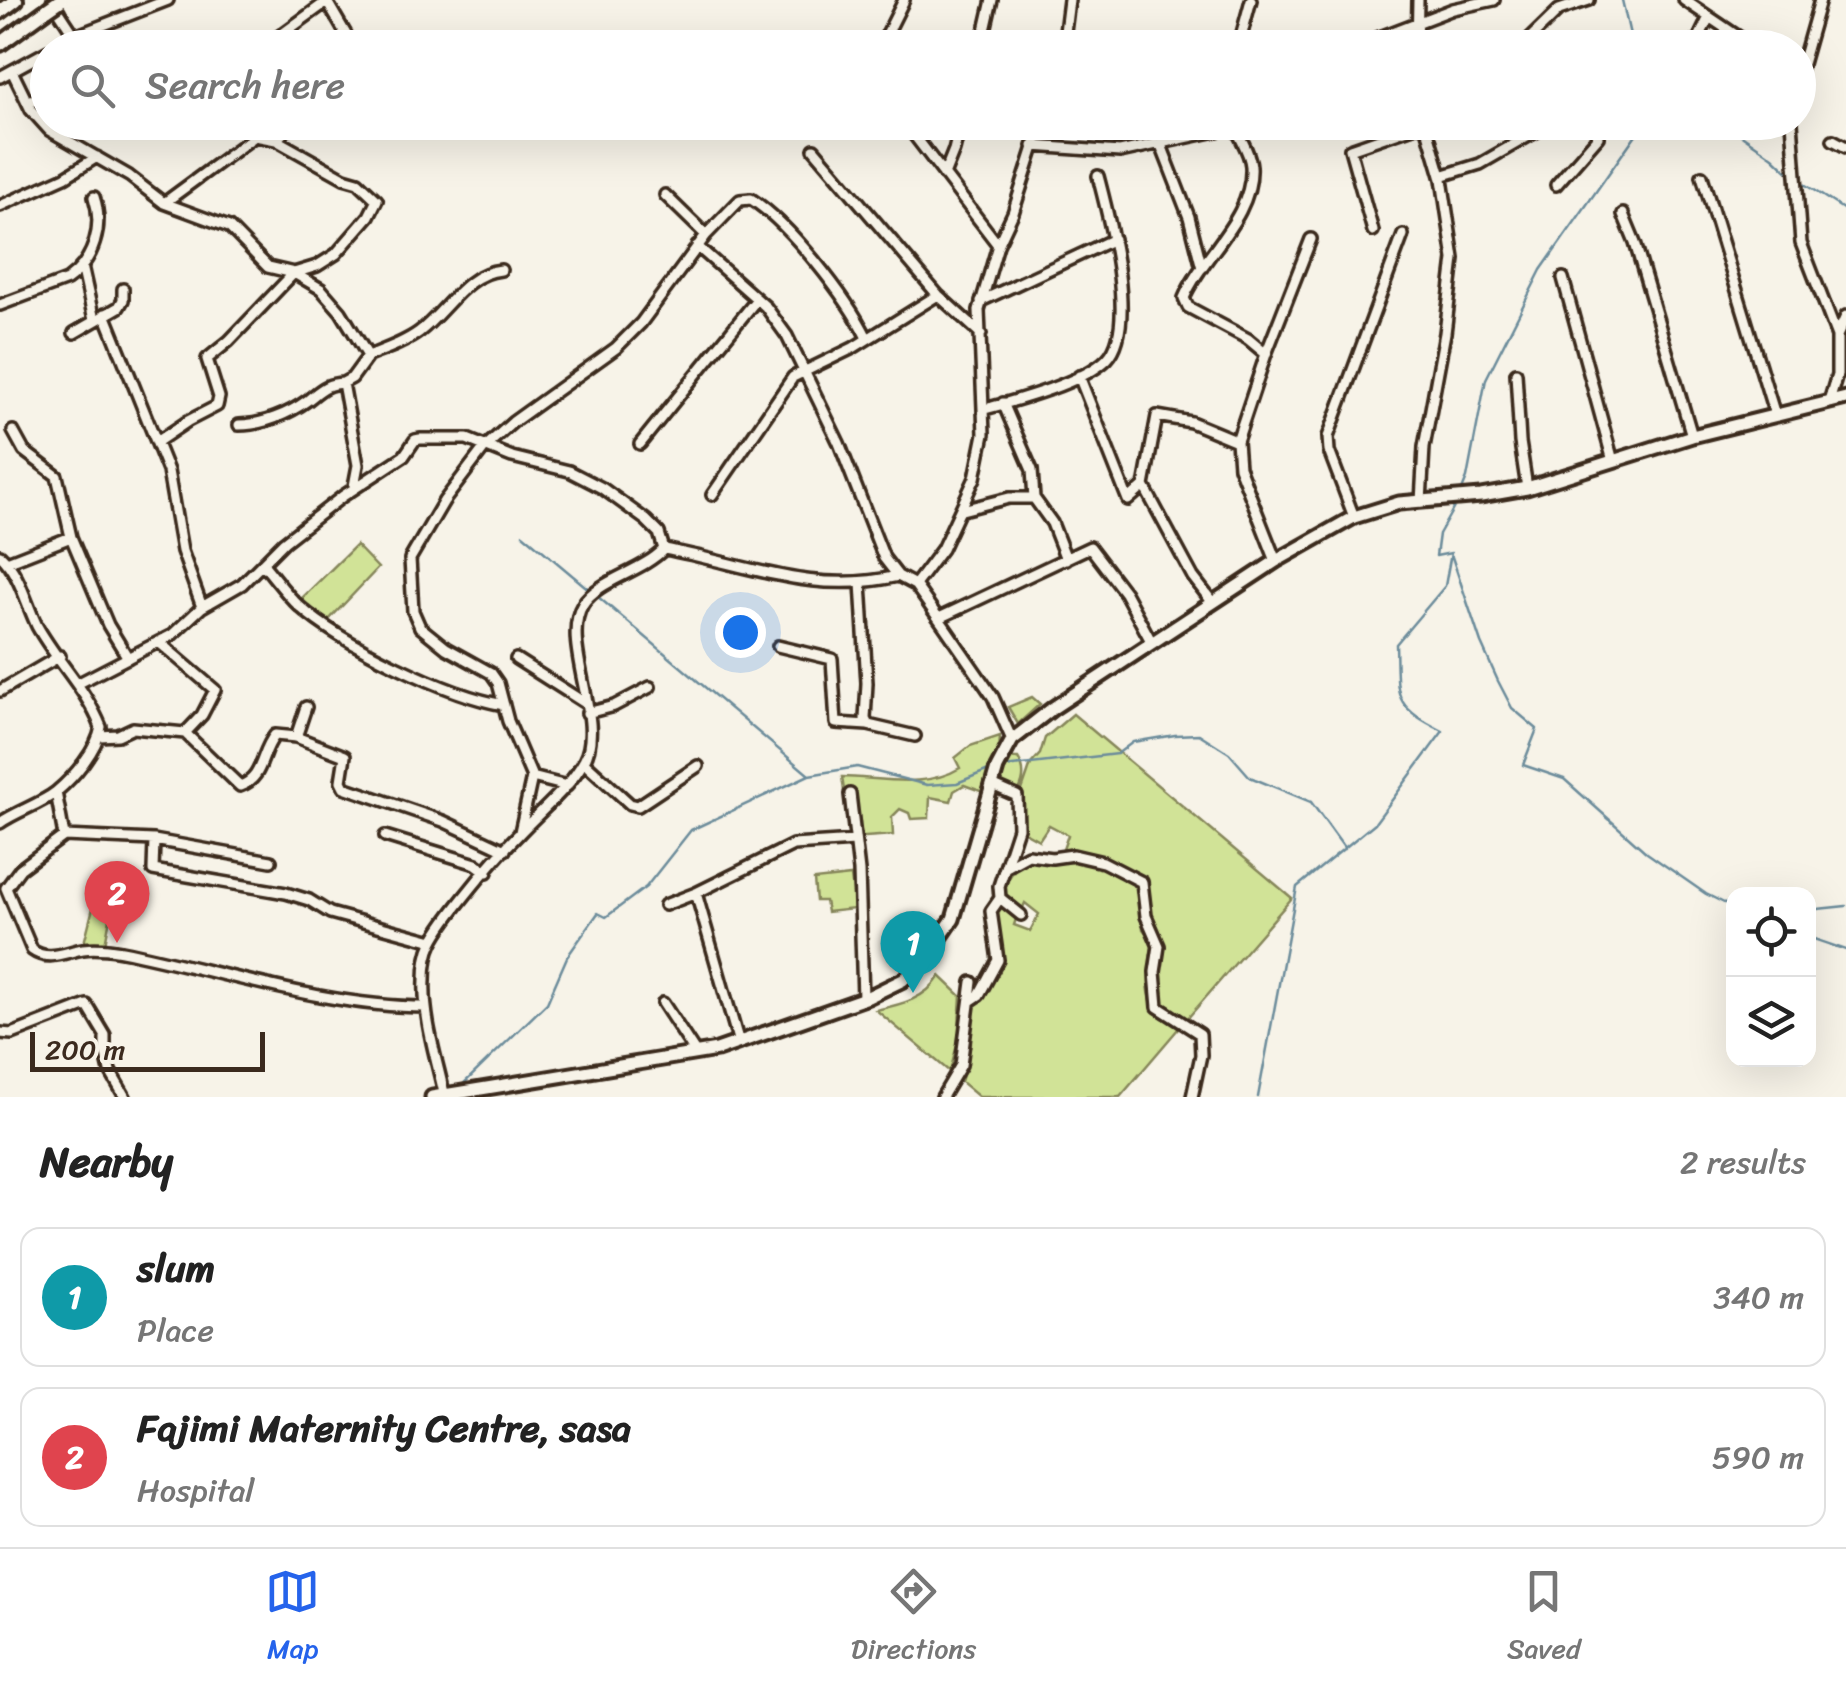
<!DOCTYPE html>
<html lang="en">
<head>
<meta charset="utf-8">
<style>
	body { margin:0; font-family:Sriracha,sans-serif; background:#f2f2f2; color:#222 }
	.controls { position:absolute; right:30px; bottom:30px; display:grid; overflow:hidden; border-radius:20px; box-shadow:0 10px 40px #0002 }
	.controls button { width:90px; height:90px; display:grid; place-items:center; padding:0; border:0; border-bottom:2px solid #e0e0e0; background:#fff; color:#222; font:50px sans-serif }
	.scale { position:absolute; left:30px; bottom:25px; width:235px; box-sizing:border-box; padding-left:10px; border:5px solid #3b2a1e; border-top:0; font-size:28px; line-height:35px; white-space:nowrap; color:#3b2a1e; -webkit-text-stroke:8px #f7f3e8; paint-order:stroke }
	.you { position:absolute; left:740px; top:632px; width:35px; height:35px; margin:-25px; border:8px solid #fff; border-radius:50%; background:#1a73e8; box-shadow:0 0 0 15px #1a73e833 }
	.badge { display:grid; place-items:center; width:65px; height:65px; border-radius:50%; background:#2563eb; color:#fff; font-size:32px; font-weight:700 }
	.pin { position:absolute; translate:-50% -82px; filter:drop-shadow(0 2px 5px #0008) }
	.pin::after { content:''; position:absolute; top:52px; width:35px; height:30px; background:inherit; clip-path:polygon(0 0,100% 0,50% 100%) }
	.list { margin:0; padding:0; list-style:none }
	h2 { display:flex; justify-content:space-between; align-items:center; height:130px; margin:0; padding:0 40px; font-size:42px }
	h2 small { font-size:32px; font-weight:400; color:#767676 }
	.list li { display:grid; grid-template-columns:65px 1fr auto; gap:30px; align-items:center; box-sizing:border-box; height:140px; margin:0 20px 20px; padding:0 20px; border:2px solid #e0e0e0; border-radius:20px }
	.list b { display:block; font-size:38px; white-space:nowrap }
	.list p { margin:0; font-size:32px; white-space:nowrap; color:#767676 }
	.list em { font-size:32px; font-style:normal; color:#767676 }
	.icon { flex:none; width:55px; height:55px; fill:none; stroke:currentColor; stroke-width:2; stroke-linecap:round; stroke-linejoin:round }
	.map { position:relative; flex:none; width:1846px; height:1097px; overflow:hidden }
	.search { position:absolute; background:#fff; box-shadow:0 10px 40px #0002; left:30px; right:30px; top:30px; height:110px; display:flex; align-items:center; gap:25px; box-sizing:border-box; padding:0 35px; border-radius:55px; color:#767676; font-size:38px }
	.sheet { height:450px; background:#fff }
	nav { display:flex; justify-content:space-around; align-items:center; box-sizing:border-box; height:140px; border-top:2px solid #e0e0e0; background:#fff; font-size:28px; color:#767676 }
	nav a { display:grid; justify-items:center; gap:5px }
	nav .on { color:#2563eb }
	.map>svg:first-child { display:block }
</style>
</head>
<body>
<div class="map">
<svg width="1846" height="1097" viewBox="0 0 1846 1097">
	<rect width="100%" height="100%" fill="#f7f3e8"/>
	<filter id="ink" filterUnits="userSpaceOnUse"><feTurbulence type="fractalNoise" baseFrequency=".01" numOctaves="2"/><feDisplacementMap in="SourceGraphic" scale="20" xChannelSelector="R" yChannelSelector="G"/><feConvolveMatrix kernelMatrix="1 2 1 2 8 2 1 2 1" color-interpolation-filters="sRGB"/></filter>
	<g filter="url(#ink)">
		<path fill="#d1e397" stroke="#86865a" stroke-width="2.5" d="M 356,545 L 378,568 L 325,624 L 299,601 Z
			M 1032,697 L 1040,704 L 1018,724 L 1008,707 Z
			M 1073,714 L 1292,898 L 1187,1019 L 1173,1017 L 1156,1003 L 1157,936 L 1149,920 L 1150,897 L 1141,881 L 1091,853 L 1072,857 L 1061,855 L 1068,835 L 1049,825 L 1039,840 L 1019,829 L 1020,796 L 1031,764 L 1040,754 L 1045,738 Z
			M 1000,736 L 999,752 L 983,792 L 964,785 L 954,791 L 951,801 L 930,797 L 929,818 L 911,819 L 909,813 L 900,809 L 892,817 L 893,835 L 851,838 L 842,777 C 882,778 926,789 960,768 L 955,758 L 970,746 Z
			M 1011,758 L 1018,758 C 1025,769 1025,779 1019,790 L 1003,785 L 1001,775 Z
			M 1023,858 L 1066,863 L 1093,859 L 1141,890 L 1143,929 L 1153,941 C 1147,971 1139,1025 1184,1022 L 1120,1097 L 979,1097 L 961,1082 L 971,1044 L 970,1018 L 1002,949 L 992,916 L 1000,905 L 1016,919 L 1014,925 L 1030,931 L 1039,914 L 1025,903 L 1021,912 L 1003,899 L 1003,886 Z
			M 851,876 L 855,909 L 827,912 L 825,901 L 816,901 L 814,880 Z
			M 94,904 L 112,908 L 105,944 L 84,943 Z
			M 940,976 L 961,996 L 958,1041 L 950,1072 L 876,1010 C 903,1004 925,999 940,976 Z"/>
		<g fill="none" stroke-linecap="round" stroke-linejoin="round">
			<path stroke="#6c8c9b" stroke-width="2.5" d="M 1622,0 L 1633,48
				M 1723,122 L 1773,157 L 1795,178
				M 1801,182 L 1846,211
				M 1460,495 L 1467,478 L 1486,379 L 1541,270 L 1637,133 L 1637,122
				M 523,534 L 591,591
				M 1452,557 L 1481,643 L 1498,681 L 1512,708 L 1537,729 L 1523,765 L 1564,779 L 1647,853 L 1706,894 L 1734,908
				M 597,596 L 809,775
				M 1004,767 L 1117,754 L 1133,742 L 1175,735 L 1199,734 L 1229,753 L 1250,777 L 1311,802 L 1345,849
				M 1808,910 L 1846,906
				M 1808,937 L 1846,950
				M 458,1089 L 547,1003 L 567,957 L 598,913 L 606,917 L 646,887 L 691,830 L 809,775 L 857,767 L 927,785 L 957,783 L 991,769
				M 1258,1097 L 1297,887 L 1375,823 L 1443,731 C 1391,705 1398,698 1396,644 L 1445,586 L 1451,553 L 1436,556 L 1439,534 L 1457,502"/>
			<defs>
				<path id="minor" d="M 326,0 L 354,48
					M 1684,0 L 1755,48
					M 52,1 L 75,36
					M 54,48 L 75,36 L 168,0
					M 263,48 L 329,0
					M 880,48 L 904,0
					M 981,48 L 992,0
					M 1063,48 L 1069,0
					M 1238,48 L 1251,0
					M 1351,48 L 1453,9 L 1494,0
					M 1417,48 L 1418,0
					M 1520,48 L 1559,10 L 1589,0
					M 1694,48 L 1709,17
					M 12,71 L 31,110 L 49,130 L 129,176 L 164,203 L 229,227 L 268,267 L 294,273 L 321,289 L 341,312 L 368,356 L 352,378 L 343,383 L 358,465 L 354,486
					M 0,77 L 48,51
					M 1798,78 L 1820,0
					M 26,100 L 48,99
					M 904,122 L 998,245
					M 1234,122 C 1238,137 1250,151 1251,166 C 1254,217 1202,255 1184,298 L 1188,307 L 1248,339 L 1266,354
					M 1792,122 L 1801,243 L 1837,336 L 1837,375 L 1829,402
					M 1833,140 L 1846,147
					M 1161,145 L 1189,217 L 1202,268
					M 1033,146 L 1120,152 L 1235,127
					M 814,149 L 938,295 L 981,334
					M 944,175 L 954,150 L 961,122
					M 1441,176 L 1480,164 L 1553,122
					M 1702,176 L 1775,415
					M 1556,185 L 1598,137 L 1592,122
					M 665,195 L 706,235
					M 164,203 L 255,136 L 276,140 L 294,122
					M 0,206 L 65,177 L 97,157
					M 1623,214 L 1635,243 L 1692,436
					M 1373,231 L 1350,149 L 1425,123
					M 697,246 L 766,307 L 787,336 L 839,443 L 884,558 L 898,576 L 915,585 L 944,626 L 993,697 L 1012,740
					M 82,266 L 94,320
					M 1563,278 L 1613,461
					M 981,301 L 1114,239
					M 0,305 L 67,280 C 94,261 104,227 94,197
					M 105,314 L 168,471 L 182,551 L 202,607
					M 74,333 L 119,307 L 123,300 L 123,289
					M 1837,336 L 1846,316
					M 368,356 C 386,349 404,343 419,332 C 446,312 465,273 501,270
					M 1516,373 L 1520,442 L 1527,488
					M 1079,376 L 1128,500 L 1144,486 L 1157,416 L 1191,422 L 1237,441
					M 1003,403 L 1032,470 L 1034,498 L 1052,523 L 1066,559
					M 985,409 C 1018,400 1084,382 1107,359 C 1139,327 1108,215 1098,176
					M 239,425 C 262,425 289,414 308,400 C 321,390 325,384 343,383
					M 13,431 L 24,451 L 57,476 L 71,537
					M 157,442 L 188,421 L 217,406 L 219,397 L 207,359 L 229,341 L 294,273 L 317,266 L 336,254 L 369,216 L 377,200 L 358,182 L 344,178 L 276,140
					M 640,444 L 757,299
					M 1144,486 L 1193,577 L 1213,603
					M 712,495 L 793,377 L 853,348 L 938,295
					M 1421,502 L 1424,447 L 1445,333 L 1454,259 L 1442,179 L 1425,122
					M 962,510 L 1009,498 L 1034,498
					M 1354,517 L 1329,451 L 1328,437 L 1403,235
					M 0,555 C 20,574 25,601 37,626 C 57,662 86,689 101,727 C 97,750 74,777 56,792 C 41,804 17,811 0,823
					M 1276,561 L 1239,467 L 1237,441 L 1266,354 L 1311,239
					M 7,562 L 71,537 L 108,625 L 128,658
					M 263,564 C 275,578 286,594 299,606 C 341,644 449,696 504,705
					M 861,583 L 867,683 L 865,719 L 868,725 L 915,736
					M 915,585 L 942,549 L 975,478 L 984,434 L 979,310 L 998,245 L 1013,213 L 1042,122
					M 939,618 L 1090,547 L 1125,593 L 1152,643
					M 160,643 L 215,690 L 202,715 L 185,733 L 240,786 C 264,778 260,753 275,735 L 296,737
					M 778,646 L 832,659 L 836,723 L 868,725
					M 516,659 L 585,703
					M 79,683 L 172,635 L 202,607 L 242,584 L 284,542 L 343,496 L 404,456 L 415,440 L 420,439 L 467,439 L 512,457 L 569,471 L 602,488 L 646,520 L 659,533 L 664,549 C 746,564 812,596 898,576
					M 0,691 L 60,656
					M 306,707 L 296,737 L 345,756 L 341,781 L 344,787 L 443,821 L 505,850
					M 587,713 L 614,706 L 650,687
					M 100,736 L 118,735 L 133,728 L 185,733
					M 584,762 L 630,804 L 638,806 L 698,766
					M 532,777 L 567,786
					M 56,792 L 64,836
					M 850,794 L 859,871 L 863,998
					M 520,832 L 532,777 L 508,721 L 498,683 L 491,673 L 446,648 L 420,627 L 413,611 L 410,559 L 444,501 L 485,447 L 513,422 L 616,348 L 641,323 L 706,235 L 740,200 L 751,199 C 789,223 847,297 867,338
					M 385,836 L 476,864 L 487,872
					M 154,840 L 153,870 L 286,893 L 309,900 L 330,913 L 433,941
					M 271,861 L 154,840 L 64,836 L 20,869 L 6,888 L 32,950 C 48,962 65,952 83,949 C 97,947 109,949 122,951 C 221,971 326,1007 426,1007
					M 1008,866 L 1028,855 L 1052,858 L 1073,855 L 1103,862 L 1142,882 L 1146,916 L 1159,946 L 1155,972 L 1158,1007 L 1200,1034 L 1201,1055 L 1192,1097
					M 696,893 L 739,1043
					M 1000,898 L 1021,915
					M 665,905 L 696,893 L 793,845 L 855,841
					M 970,1001 L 979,995 L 998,960 L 991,911 L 1000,898 L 999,886 L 1018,828 L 1017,796 L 992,785
					M 663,1003 L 695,1052
					M 0,1033 L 12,1034 L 87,1005 L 105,1035 L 105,1050 L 110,1071 L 125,1097
					M 444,1093 C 436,1057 423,1017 425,980 C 425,968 427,953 432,943 C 444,918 497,856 518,835 C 540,811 568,790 584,761 C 607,722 559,642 583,604 C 598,580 642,572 664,549
					M 942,1097 L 961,1065 L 972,982"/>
				<path id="major" d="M 432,1097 L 717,1050 L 868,997 L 903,980 L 924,961 L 953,919 L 997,768 L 1006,751 L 1012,740 L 1053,708 L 1276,561 L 1354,517 L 1399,503 L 1481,496 L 1527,488 L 1692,436 L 1846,398"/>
				<path id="highway" d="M 0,12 L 16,0
					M 0,44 L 48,9"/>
			</defs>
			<use href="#minor" stroke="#3b2a1e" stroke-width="16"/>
			<use href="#major" stroke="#3b2a1e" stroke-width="19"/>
			<use href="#highway" stroke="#3b2a1e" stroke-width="20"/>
			<use href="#minor" stroke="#f7f3e8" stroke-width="9"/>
			<use href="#major" stroke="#f7f3e8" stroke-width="11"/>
			<use href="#highway" stroke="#f7f3e8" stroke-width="12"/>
			<defs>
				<path id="highway-bridge" d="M 48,9 L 61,0"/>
			</defs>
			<use href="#highway-bridge" stroke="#3b2a1e" stroke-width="20" stroke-linecap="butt"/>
			<use href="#highway-bridge" stroke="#f7f3e8" stroke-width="12"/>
		</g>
	</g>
</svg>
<div class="controls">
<button><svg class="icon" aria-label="locate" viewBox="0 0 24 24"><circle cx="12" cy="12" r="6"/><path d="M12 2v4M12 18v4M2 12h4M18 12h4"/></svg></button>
<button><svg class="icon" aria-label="layers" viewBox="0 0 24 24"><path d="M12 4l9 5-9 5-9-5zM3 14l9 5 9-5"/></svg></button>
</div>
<div class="scale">200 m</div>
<div class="you"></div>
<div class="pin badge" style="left:913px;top:993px;background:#0f9aa8">1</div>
<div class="pin badge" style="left:117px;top:943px;background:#e0444e">2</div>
<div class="search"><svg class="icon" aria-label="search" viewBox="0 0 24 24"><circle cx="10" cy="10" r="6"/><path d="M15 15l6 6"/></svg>Search here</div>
</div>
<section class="sheet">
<h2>Nearby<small>2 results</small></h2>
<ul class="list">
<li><span class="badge" style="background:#0f9aa8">1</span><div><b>slum</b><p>Place</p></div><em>340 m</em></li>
<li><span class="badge" style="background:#e0444e">2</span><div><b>Fajimi Maternity Centre, sasa</b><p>Hospital</p></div><em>590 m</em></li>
</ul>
</section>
<nav>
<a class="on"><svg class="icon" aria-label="map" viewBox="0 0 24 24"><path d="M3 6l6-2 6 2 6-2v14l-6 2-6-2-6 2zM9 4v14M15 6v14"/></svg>Map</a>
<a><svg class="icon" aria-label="directions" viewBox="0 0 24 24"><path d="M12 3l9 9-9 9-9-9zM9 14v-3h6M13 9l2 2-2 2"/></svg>Directions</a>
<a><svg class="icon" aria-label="saved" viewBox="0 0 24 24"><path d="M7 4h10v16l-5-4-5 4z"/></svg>Saved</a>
</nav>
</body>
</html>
